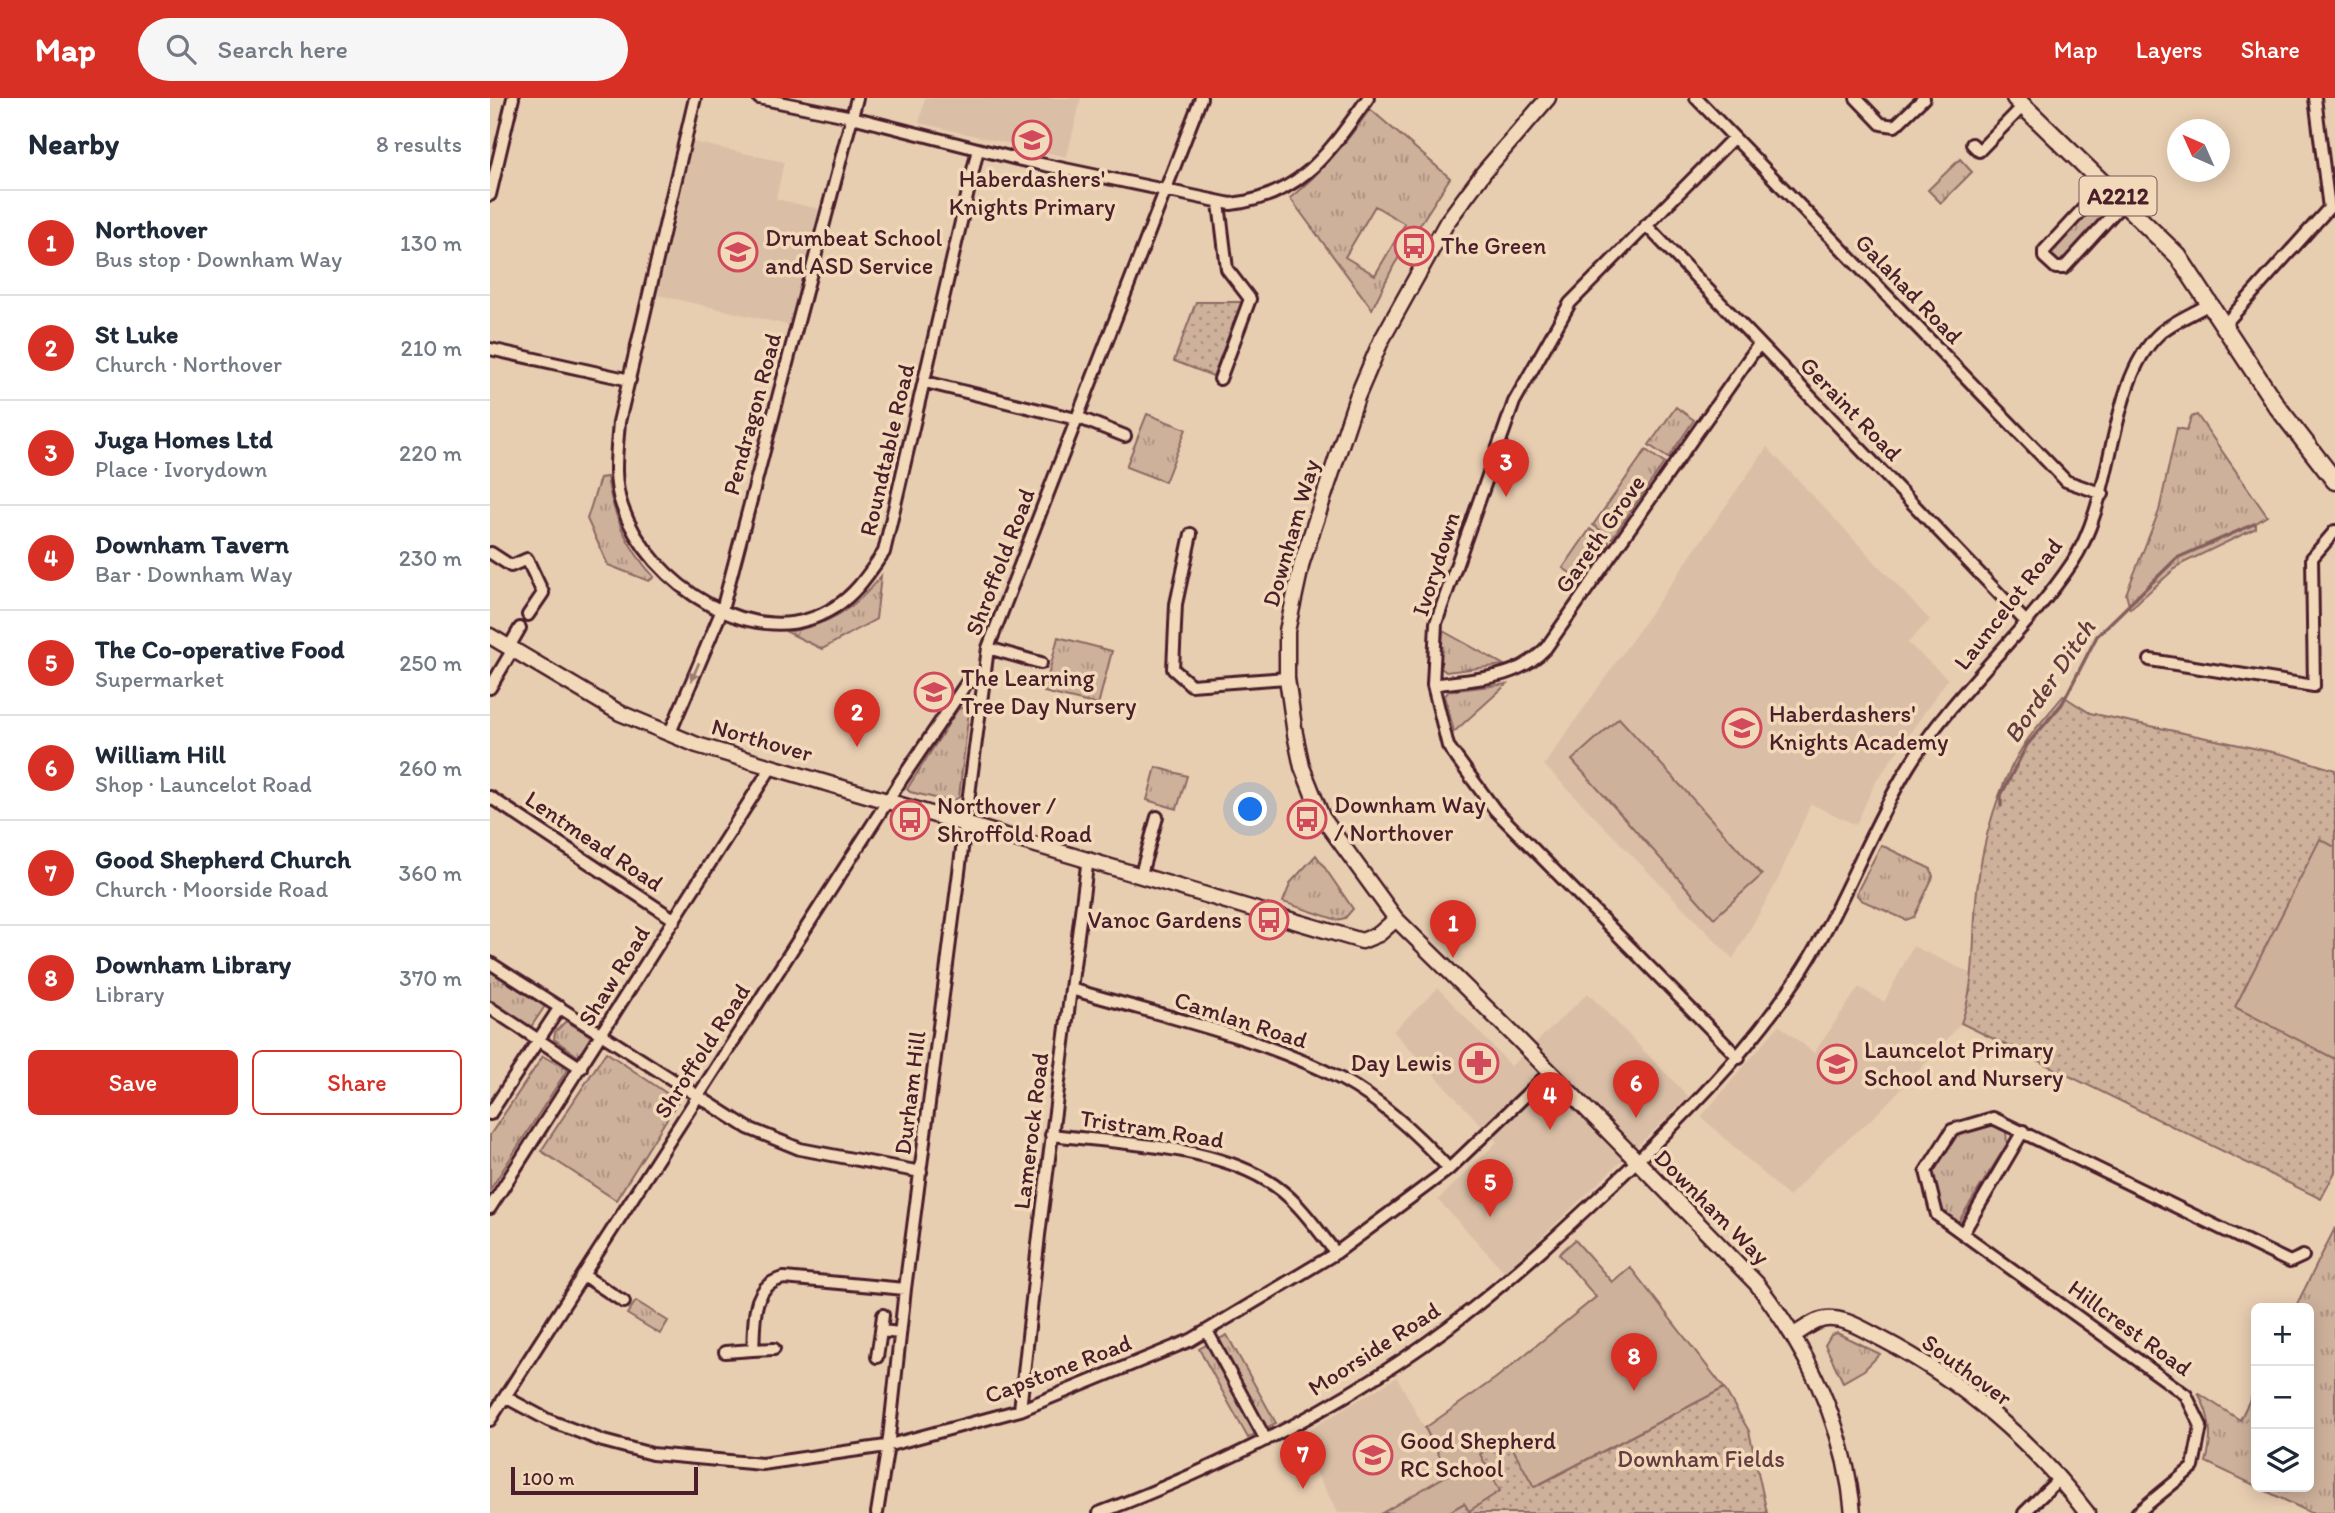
<!DOCTYPE html>
<html lang="en">
<head>
<meta charset="utf-8">
<style>
	body { margin:0; font-family:Itim,sans-serif; background:#f6f6f7; color:#1f2937 }
	.controls { position:absolute; right:21px; bottom:21px; display:grid; overflow:hidden; border-radius:10px; box-shadow:0 4px 18px #0003 }
	.controls button { width:63px; height:63px; display:grid; place-items:center; padding:0; border:0; border-bottom:2px solid #e0e1e3; background:#fff; color:#1f2937; font:35px sans-serif }
	.compass { position:absolute; left:1677px; top:21px; width:63px; height:63px; border-radius:50%; background:#fff; box-shadow:0 4px 18px #0003; rotate:315deg }
	.scale { position:absolute; left:21px; bottom:18px; width:187px; box-sizing:border-box; padding-left:7px; border:4px solid #4a1f2b; border-top:0; font-size:19px; line-height:24px; white-space:nowrap; color:#4a1f2b; -webkit-text-stroke:5px #f2d9ba; paint-order:stroke }
	.you { position:absolute; left:761px; top:712px; width:24px; height:24px; margin:-18px; border:5px solid #fff; border-radius:50%; background:#1a73e8; box-shadow:0 0 0 10px #1a73e833 }
	.badge { display:grid; place-items:center; width:46px; height:46px; border-radius:50%; background:#d93025; color:#fff; font-size:23px; font-weight:700 }
	.pin { position:absolute; translate:-50% -58px; filter:drop-shadow(0 2px 4px #0008) }
	.pin::after { content:''; position:absolute; top:37px; width:24px; height:21px; background:inherit; clip-path:polygon(0 0,100% 0,50% 100%) }
	.list { margin:0; padding:0; list-style:none }
	h2 { display:flex; justify-content:space-between; align-items:center; height:91px; margin:0; padding:0 28px; font-size:30px }
	h2 small { font-size:23px; font-weight:400; color:#747a83 }
	.list li { display:grid; grid-template-columns:46px 1fr auto; gap:21px; align-items:center; box-sizing:border-box; height:105px; padding:0 28px; border-top:2px solid #e0e1e3 }
	.list b { display:block; font-size:26px; white-space:nowrap }
	.list p { margin:0; font-size:23px; white-space:nowrap; color:#747a83 }
	.list em { font-size:23px; font-style:normal; color:#747a83 }
	.actions { display:flex; gap:14px; padding:21px 28px }
	.actions a { flex:1; padding:16px 0; border:2px solid #d93025; border-radius:10px; text-align:center; font-size:24px; color:#d93025 }
	.actions .main { background:#d93025; color:#fff }
	.icon { flex:none; width:38px; height:38px; fill:none; stroke:currentColor; stroke-width:2; stroke-linecap:round; stroke-linejoin:round }
	.map { position:relative; flex:none; width:1845px; height:1415px; overflow:hidden }
	header { display:flex; align-items:center; gap:42px; box-sizing:border-box; height:98px; padding:0 35px; background:#d93025; color:#fff }
	header strong { font-size:33px }
	nav { display:flex; gap:38px; margin-inline-start:auto; font-size:24px }
	.search { width:490px; height:63px; background:#f6f6f7; display:flex; align-items:center; gap:18px; box-sizing:border-box; padding:0 24px; border-radius:38px; color:#747a83; font-size:26px }
	main { display:flex }
	aside { flex:1; background:#fff }
	.map>svg:first-child { display:block }
</style>
</head>
<body>
<header>
<strong>Map</strong>
<div class="search"><svg class="icon" aria-label="search" viewBox="0 0 24 24"><circle cx="10" cy="10" r="6"/><path d="M15 15l6 6"/></svg>Search here</div>
<nav><a>Map</a><a>Layers</a><a>Share</a></nav>
</header>
<main>
<aside>
<h2>Nearby<small>8 results</small></h2>
<ul class="list">
<li><span class="badge">1</span><div><b>Northover</b><p>Bus stop · Downham Way</p></div><em>130 m</em></li>
<li><span class="badge">2</span><div><b>St Luke</b><p>Church · Northover</p></div><em>210 m</em></li>
<li><span class="badge">3</span><div><b>Juga Homes Ltd</b><p>Place · Ivorydown</p></div><em>220 m</em></li>
<li><span class="badge">4</span><div><b>Downham Tavern</b><p>Bar · Downham Way</p></div><em>230 m</em></li>
<li><span class="badge">5</span><div><b>The Co-operative Food</b><p>Supermarket</p></div><em>250 m</em></li>
<li><span class="badge">6</span><div><b>William Hill</b><p>Shop · Launcelot Road</p></div><em>260 m</em></li>
<li><span class="badge">7</span><div><b>Good Shepherd Church</b><p>Church · Moorside Road</p></div><em>360 m</em></li>
<li><span class="badge">8</span><div><b>Downham Library</b><p>Library</p></div><em>370 m</em></li>
</ul>
<div class="actions"><a class="main">Save</a><a>Share</a></div>
</aside>
<div class="map">
<svg width="1845" height="1415" viewBox="0 0 1845 1415">
	<defs>
		<pattern id="grass-tufts" width="24" height="20" patternUnits="userSpaceOnUse" patternTransform="scale(1.75)"><rect width="24" height="20" fill="#ceb19b"/><path d="M3 7l-1-3M5 7V3M7 7l1-3M15 17l-1-3M17 17v-4M19 17l1-3" fill="none" stroke="#a98f7f"/></pattern>
		<pattern id="park-dots" width="8" height="8" patternUnits="userSpaceOnUse" patternTransform="scale(1.75)"><rect width="8" height="8" fill="#ceb19b"/><path d="M2 2h.1M6 6h.1" fill="none" stroke="#a98f7f" stroke-width="1.8" stroke-linecap="round"/></pattern>
	</defs>
	<rect width="100%" height="100%" fill="#e8ceb1"/>
	<filter id="ink" filterUnits="userSpaceOnUse"><feTurbulence type="fractalNoise" baseFrequency=".0143" numOctaves="2"/><feDisplacementMap in="SourceGraphic" scale="14" xChannelSelector="R" yChannelSelector="G"/><feConvolveMatrix kernelMatrix="1 2 1 2 8 2 1 2 1" color-interpolation-filters="sRGB"/></filter>
	<g filter="url(#ink)">
		<path fill="#dabfa6" d="M 435,0 L 591,0 L 577,59 L 429,25 Z
			M 203,44 L 294,64 L 286,101 L 329,111 L 302,228 L 168,197 Z
			M 1277,349 L 1440,522 L 1418,545 L 1458,581 L 1385,685 L 1366,727 L 1321,706 L 1286,786 L 1243,861 L 1054,667 Z
			M 1423,848 L 1481,875 L 1477,910 L 1471,925 L 1445,956 L 1382,1021 L 1333,1062 L 1299,1099 L 1211,1019 L 1289,927 L 1324,955 L 1369,889 L 1394,904 Z
			M 948,890 L 1021,968 L 1098,895 L 1199,999 L 1015,1174 L 948,1102 L 1007,1044 L 903,933 Z
			M 907,1279 L 975,1405 L 957,1415 L 848,1415 L 807,1339 Z"/>
		<path fill="url(#grass-tufts)" stroke="#8c6863" stroke-width="2" fill-rule="evenodd" d="M 880,11 L 960,80 L 904,167 L 882,211 L 800,100 C 833,73 856,45 880,11 ZM 885,108 L 915,126 L 885,177 L 855,159 Z
			M 1470,61 L 1482,74 L 1451,105 L 1438,92 Z
			M 1608,101 L 1620,111 L 1569,167 L 1558,157 Z
			M 1186,309 L 1204,322 L 1178,360 L 1159,347 Z
			M 657,316 L 696,331 L 675,384 L 636,369 Z
			M 1707,317 L 1777,418 L 1766,425 L 1766,430 L 1689,467 L 1640,511 L 1636,496 L 1669,413 L 1687,330 L 1697,332 L 1701,319 Z
			M 1156,352 L 1174,365 L 1122,440 L 1103,427 Z
			M 117,379 C 123,418 137,449 164,479 L 159,483 L 118,467 L 97,421 L 110,380 Z
			M 1100,431 L 1119,444 L 1092,483 L 1073,470 Z
			M 391,478 L 386,521 L 332,551 L 297,534 C 338,527 366,511 391,478 Z
			M 953,533 L 1014,567 L 956,574 L 950,569 Z
			M 568,539 L 622,553 L 608,607 L 554,594 Z
			M 1017,586 L 964,634 L 955,598 L 959,593 Z
			M 475,609 L 479,612 L 469,699 L 462,704 L 420,694 L 417,691 L 468,611 Z
			M 666,669 L 697,678 L 687,711 L 657,702 Z
			M 1391,747 L 1441,771 L 1443,779 L 1424,819 L 1416,822 L 1371,802 L 1366,796 Z
			M 826,757 L 863,811 L 855,820 L 847,822 L 793,804 L 801,784 Z
			M 0,873 L 55,908 L 41,929 L 0,903 Z
			M 76,923 L 102,939 L 89,959 L 64,941 L 65,934 Z
			M 116,954 L 188,1003 L 126,1102 L 51,1053 Z
			M 53,958 L 77,972 L 0,1092 L 0,1037 Z
			M 1505,1027 L 1516,1033 L 1517,1046 L 1467,1126 L 1452,1115 L 1442,1075 L 1467,1037 Z
			M 1845,1130 L 1845,1415 L 1821,1415 L 1768,1389 L 1819,1389 L 1819,1210 L 1805,1210 Z
			M 146,1203 L 178,1223 L 170,1236 L 137,1216 Z
			M 1347,1235 L 1390,1256 L 1374,1272 L 1353,1284 L 1335,1247 L 1341,1237 Z
			M 737,1237 L 786,1325 L 776,1330 L 727,1242 Z
			M 718,1246 L 767,1335 L 758,1340 L 709,1251 Z
			M 1766,1289 L 1766,1388 L 1716,1364 C 1723,1339 1721,1318 1708,1295 L 1750,1322 Z"/>
		<path fill="url(#park-dots)" stroke="#8c6863" stroke-width="2" d="M 706,204 L 752,204 L 723,278 L 684,263 Z
			M 1573,598 L 1600,615 L 1796,657 L 1845,672 L 1845,1074 L 1831,1101 L 1471,925 C 1487,883 1482,835 1487,792 C 1492,745 1509,683 1536,644 C 1547,628 1561,613 1573,598 Z
			M 1234,1290 L 1259,1333 L 1277,1415 L 957,1415 L 975,1405 L 980,1413 L 989,1356 L 1018,1340 L 1045,1389 Z"/>
		<path fill="#ceb19b" stroke="#8c6863" stroke-width="2" d="M 1129,620 L 1272,777 L 1224,820 L 1082,662 Z
			M 1830,741 L 1845,749 L 1845,961 L 1745,909 Z
			M 1085,1142 L 1122,1184 L 1140,1169 L 1234,1290 L 1044,1389 L 1017,1340 L 990,1356 L 1010,1393 L 979,1413 L 974,1405 L 957,1415 L 892,1415 L 959,1376 L 935,1330 L 1006,1280 L 1106,1199 L 1069,1156 Z"/>
		<g fill="none" stroke-linecap="round" stroke-linejoin="round">
			<path stroke="#855f5d" stroke-width="3.5" d="M 1511,708 L 1511,697 L 1537,647 L 1572,606 L 1607,538 L 1687,460 L 1764,426"/>
			<defs>
				<path id="street" d="M 205,0 L 129,324 C 127,352 122,381 132,408 C 158,485 267,560 345,509 C 367,495 379,475 394,454 L 488,51
					M 269,0 L 362,19 L 527,61 L 741,106 C 812,98 839,54 878,0
					M 1206,0 L 1576,383 L 1613,396
					M 1366,0 L 1391,26 L 1405,28 L 1434,0
					M 1243,40 L 1080,205 L 1024,304 L 946,525 L 943,587 L 958,648 L 1005,712 L 1249,960
					M 1482,46 L 1489,53 L 1533,8
					M 1615,87 L 1554,153 L 1554,159 L 1566,170 L 1574,170 L 1634,104
					M 0,97 L 23,0
					M 729,105 L 737,171 L 760,201 L 730,281
					M 1156,127 L 1536,524
					M 1735,226 L 1839,110 L 1825,0
					M 0,251 L 140,282
					M 435,284 L 586,321
					M 587,319 L 635,338
					M 701,436 L 686,506 L 683,571 L 701,587 L 797,580
					M 1,455 L 21,468 L 37,461 L 53,495 L 38,517
					M 19,549 L 30,530
					M 498,550 L 551,565
					M 1660,562 L 1824,588 L 1822,460 L 1845,433
					M 943,587 C 986,580 1025,583 1056,550 L 1269,246
					M 0,590 L 23,551
					M 179,637 L 232,512 L 367,0
					M 0,699 L 185,822
					M 651,776 L 667,719
					M 0,865 L 258,1030 L 310,1051 L 431,1074
					M 581,891 C 672,918 769,938 853,982 C 893,1004 929,1038 959,1071
					M 0,910 L 91,970
					M 0,1016 L 70,909
					M 561,1037 C 629,1045 717,1047 776,1082 C 806,1099 825,1129 846,1155
					M 0,1110 L 282,668
					M 1473,1135 L 1533,1033
					M 93,1177 L 134,1204
					M 393,1217 L 391,1233 L 410,1235
					M 717,1233 L 776,1342
					M 263,1252 L 284,1251
					M 235,1254 L 263,1252 C 265,1224 260,1187 294,1180 L 415,1191
					M 387,1259 L 391,1233
					M 15,1299 L 58,1322 L 113,1343 L 162,1356 L 272,1366 L 396,1348 L 530,1312 L 701,1242 L 846,1155 L 959,1071 L 1059,975
					M 530,1312 L 549,1137 L 598,760
					M 0,1322 L 411,682 L 478,583 L 494,581
					M 387,1415 L 399,1340 L 415,1191 L 498,550 L 711,0
					M 609,1415 C 741,1365 871,1299 982,1211 C 1031,1172 1077,1129 1123,1086 C 1189,1023 1254,959 1305,883 C 1350,817 1376,739 1417,671 C 1463,595 1533,538 1582,465 C 1626,399 1617,285 1669,236 C 1683,223 1705,215 1721,205
					M 1534,1415 L 1570,1380
					M 1647,1415 L 1703,1369 L 1711,1328 L 1696,1297 L 1447,1117 L 1436,1073 L 1462,1032 L 1503,1020 L 1800,1164 L 1813,1158"/>
				<path id="secondary" d="M 1058,0 L 994,74 L 957,124 L 891,243 L 867,299 L 812,464 L 797,533 L 797,580 L 805,636 L 812,669 L 832,719 L 906,821 L 1028,941 L 1267,1186 C 1319,1253 1355,1329 1363,1415
					M 0,538 L 130,615 L 207,647 L 872,843 L 889,836 L 906,821
					M 1304,1237 C 1316,1230 1328,1219 1343,1221 C 1360,1222 1376,1233 1392,1241 C 1471,1282 1543,1344 1597,1415"/>
				<path id="primary" d="M 1525,0 L 1688,158 L 1786,307 L 1845,383"/>
			</defs>
			<use href="#street" stroke="#4a1f2b" stroke-width="16"/>
			<use href="#secondary" stroke="#4a1f2b" stroke-width="19"/>
			<use href="#primary" stroke="#4a1f2b" stroke-width="21"/>
			<use href="#street" stroke="#f2d9ba" stroke-width="10"/>
			<use href="#secondary" stroke="#f2d9ba" stroke-width="14"/>
			<use href="#primary" stroke="#f2d9ba" stroke-width="16"/>
		</g>
		<defs><path id="oneway-solid" d="M-6-.8H1V-3.2L6.5 0L1 3.2V.8H-6Z" transform="scale(1.75)"/></defs>
		<use fill="#9e7c72" href="#oneway-solid" transform="translate(205 574) rotate(113)"/>
	</g>
	<defs>
		<symbol id="school-ring" viewBox="-11 -11 22 22"><circle r="9.5" fill="#f2d9ba" stroke="#d1495b" stroke-width="1.5"/><path d="M0-5L7-2L0 1L-7-2ZM-4 1L0 2.5L4 1V4Q0 6-4 4Z" fill="#d1495b"/></symbol>
		<symbol id="bus-ring" viewBox="-11 -11 22 22"><circle r="9.5" fill="#f2d9ba" stroke="#d1495b" stroke-width="1.5"/><path d="M-5-6H5V4H4V6H2V4H-2V6H-4V4H-5ZM-3.5-4V0h7V-4ZM-3.5 1.2v1.5H-2V1.2ZM2 1.2v1.5H3.5V1.2Z" fill="#d1495b"/></symbol>
		<symbol id="pharmacy-ring" viewBox="-11 -11 22 22"><circle r="9.5" fill="#f2d9ba" stroke="#d1495b" stroke-width="1.5"/><path d="M-2-6h4v4h4v4h-4v4h-4v-4h-4v-4h4Z" fill="#d1495b"/></symbol>
	</defs>
	<g fill-rule="evenodd">
		<use href="#school-ring" x="520" y="20" width="44" height="44"/>
		<use href="#bus-ring" x="902" y="126" width="44" height="44"/>
		<use href="#school-ring" x="226" y="132" width="44" height="44"/>
		<use href="#school-ring" x="422" y="572" width="44" height="44"/>
		<use href="#school-ring" x="1230" y="608" width="44" height="44"/>
		<use href="#bus-ring" x="795" y="699" width="44" height="44"/>
		<use href="#bus-ring" x="398" y="700" width="44" height="44"/>
		<use href="#bus-ring" x="757" y="800" width="44" height="44"/>
		<use href="#pharmacy-ring" x="967" y="943" width="44" height="44"/>
		<use href="#school-ring" x="1325" y="944" width="44" height="44"/>
		<use href="#school-ring" x="861" y="1335" width="44" height="44"/>
	</g>
	<g text-anchor="middle" stroke-width="7" stroke-linejoin="round" paint-order="stroke">
		<rect fill="#f2d9ba" stroke="#7c5756" stroke-width="2" x="1589.5" y="78.5" width="77" height="39" rx="5"/>
		<g font-size="23" font-weight="bold" fill="#4a1f2b">
			<text x="1628" y="106">A2212</text>
		</g>
		<g font-size="24" fill="#4a1f2b" stroke="#f2d9ba" text-anchor="start">
			<text x="542" y="89" text-anchor="middle">Haberdashers'<tspan x="542" dy="28">Knights Primary</tspan></text>
			<text x="275" y="148">Drumbeat School<tspan x="275" dy="28">and ASD Service</tspan></text>
			<text x="951" y="156">The Green</text>
			<text x="471" y="588">The Learning<tspan x="471" dy="28">Tree Day Nursery</tspan></text>
			<text x="1279" y="624">Haberdashers'<tspan x="1279" dy="28">Knights Academy</tspan></text>
			<text x="844" y="715">Downham Way<tspan x="844" dy="28">/ Northover</tspan></text>
			<text x="447" y="716">Northover /<tspan x="447" dy="28">Shroffold Road</tspan></text>
			<text x="752" y="830" text-anchor="end">Vanoc Gardens</text>
			<text x="1374" y="960">Launcelot Primary<tspan x="1374" dy="28">School and Nursery</tspan></text>
			<text x="962" y="973" text-anchor="end">Day Lewis</text>
			<text x="910" y="1351">Good Shepherd<tspan x="910" dy="28">RC School</tspan></text>
		</g>
		<g font-size="24" fill="#4a1f2b" stroke="#f2d9ba">
			<text transform="translate(1419 191) rotate(46)" y="8">Galahad Road</text>
			<text transform="translate(1361 311) rotate(46)" y="8">Geraint Road</text>
			<text transform="translate(262 316) rotate(-75)" y="8">Pendragon Road</text>
			<text transform="translate(397 352) rotate(-77)" y="8">Roundtable Road</text>
			<text transform="translate(801 435) rotate(-74)" y="8">Downham Way</text>
			<text transform="translate(1110 436) rotate(-55)" y="8">Gareth Grove</text>
			<text transform="translate(510 464) rotate(-69)" y="8">Shroffold Road</text>
			<text transform="translate(946 466) rotate(-72)" y="8">Ivorydown</text>
			<text transform="translate(1518 506) rotate(-52)" y="8">Launcelot Road</text>
			<text transform="translate(272 642) rotate(16)" y="8">Northover</text>
			<text transform="translate(104 743) rotate(34)" y="8">Lentmead Road</text>
			<text transform="translate(124 878) rotate(-58)" y="8">Shaw Road</text>
			<text transform="translate(751 922) rotate(18)" y="8">Camlan Road</text>
			<text transform="translate(212 953) rotate(-57)" y="8">Shroffold Road</text>
			<text transform="translate(420 995) rotate(-83)" y="8">Durham Hill</text>
			<text transform="translate(662 1031) rotate(9)" y="8">Tristram Road</text>
			<text transform="translate(541 1033) rotate(-83)" y="8">Lamerock Road</text>
			<text transform="translate(1222 1109) rotate(45)" y="8">Downham Way</text>
			<text transform="translate(1640 1230) rotate(36)" y="8">Hillcrest Road</text>
			<text transform="translate(884 1251) rotate(-33)" y="8">Moorside Road</text>
			<text transform="translate(568 1271) rotate(-21)" y="8">Capstone Road</text>
			<text transform="translate(1477 1272) rotate(36)" y="8">Southover</text>
		</g>
		<g font-size="24" fill="#643c41" stroke="#f2d9ba">
			<text x="1211" y="1369">Downham Fields</text>
		</g>
		<g font-size="26" font-style="italic" fill="#623a40" stroke="#f2d9ba">
			<text transform="translate(1559 583) rotate(-56)" y="9">Border Ditch</text>
		</g>
	</g>
</svg>
<div class="controls">
<button>+</button>
<button>−</button>
<button><svg class="icon" aria-label="layers" viewBox="0 0 24 24"><path d="M12 4l9 5-9 5-9-5zM3 14l9 5 9-5"/></svg></button>
</div>
<svg class="compass" viewBox="-18 -18 36 36"><path d="M0-13l5 13h-10z" fill="#e53935"/><path d="M0 13l5-13h-10z" fill="#747a83"/></svg>
<div class="scale">100 m</div>
<div class="you"></div>
<div class="pin badge" style="left:963px;top:860px">1</div>
<div class="pin badge" style="left:367px;top:649px">2</div>
<div class="pin badge" style="left:1016px;top:399px">3</div>
<div class="pin badge" style="left:1060px;top:1032px">4</div>
<div class="pin badge" style="left:1000px;top:1119px">5</div>
<div class="pin badge" style="left:1146px;top:1020px">6</div>
<div class="pin badge" style="left:813px;top:1391px">7</div>
<div class="pin badge" style="left:1144px;top:1293px">8</div>
</div>
</main>
</body>
</html>
